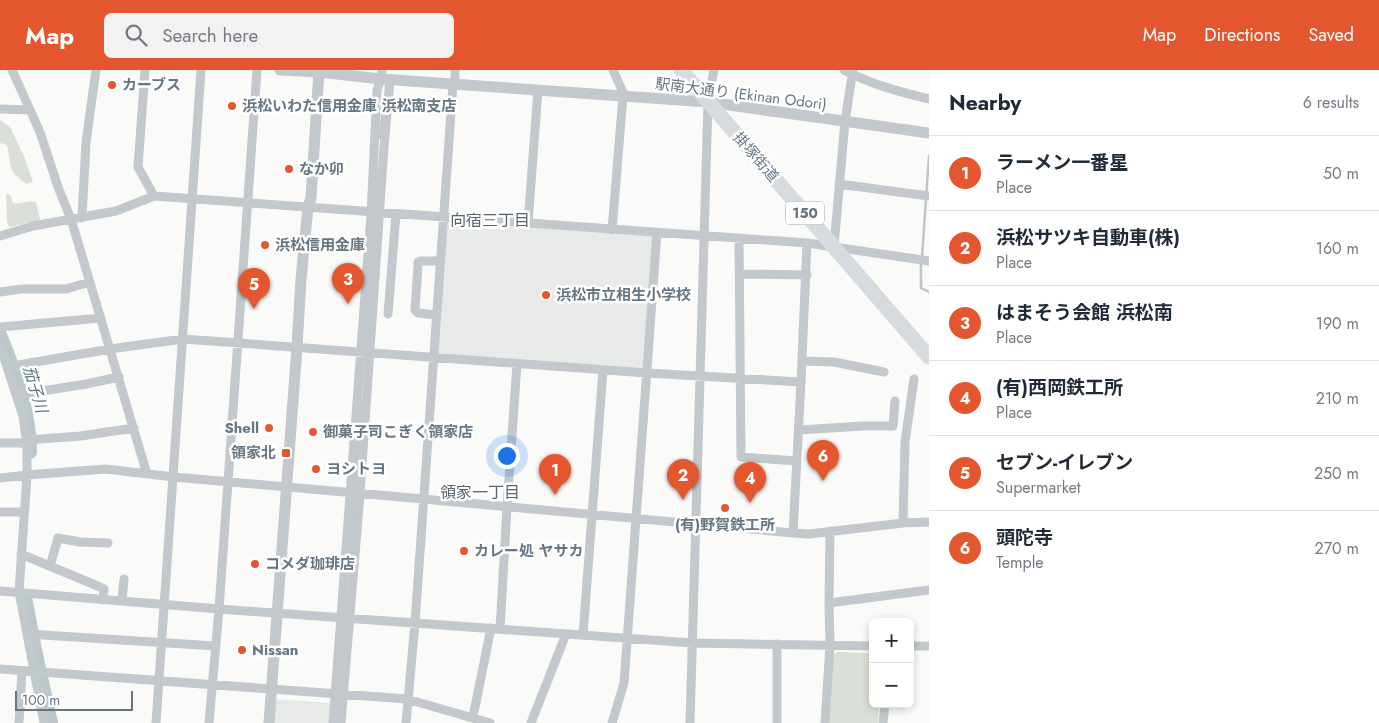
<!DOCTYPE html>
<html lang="en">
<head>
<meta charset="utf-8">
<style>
	body { margin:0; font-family:Jost,"Noto Sans JP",sans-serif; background:#f2f2f3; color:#1f2937 }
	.controls { position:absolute; right:15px; bottom:15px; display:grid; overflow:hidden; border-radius:8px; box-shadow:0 2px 8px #0003 }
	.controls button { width:45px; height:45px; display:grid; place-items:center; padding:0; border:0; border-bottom:1px solid #e0e1e3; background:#fff; color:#1f2937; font:25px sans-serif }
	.scale { position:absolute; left:15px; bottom:12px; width:118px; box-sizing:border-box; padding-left:5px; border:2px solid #657683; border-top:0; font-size:14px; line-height:18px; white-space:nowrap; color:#657683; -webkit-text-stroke:4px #fff; paint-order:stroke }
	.you { position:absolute; left:506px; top:385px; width:18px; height:18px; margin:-12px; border:4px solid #fff; border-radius:50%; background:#1a73e8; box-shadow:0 0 0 8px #1a73e833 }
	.badge { display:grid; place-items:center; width:32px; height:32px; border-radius:50%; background:#e4572e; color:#fff; font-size:16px; font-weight:700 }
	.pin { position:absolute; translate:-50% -41px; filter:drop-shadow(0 1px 2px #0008) }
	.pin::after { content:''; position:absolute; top:26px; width:18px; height:15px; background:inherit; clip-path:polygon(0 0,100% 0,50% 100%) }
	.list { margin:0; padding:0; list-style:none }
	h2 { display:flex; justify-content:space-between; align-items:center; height:65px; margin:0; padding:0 20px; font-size:21px }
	h2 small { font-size:16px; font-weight:400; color:#747a83 }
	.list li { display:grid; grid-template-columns:32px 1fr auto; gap:15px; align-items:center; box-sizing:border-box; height:75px; padding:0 20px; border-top:1px solid #e0e1e3 }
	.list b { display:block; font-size:19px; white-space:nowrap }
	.list p { margin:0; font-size:16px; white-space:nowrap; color:#747a83 }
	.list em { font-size:16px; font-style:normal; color:#747a83 }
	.icon { flex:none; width:28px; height:28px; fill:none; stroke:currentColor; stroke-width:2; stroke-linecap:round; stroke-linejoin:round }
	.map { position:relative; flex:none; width:929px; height:653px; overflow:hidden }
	header { display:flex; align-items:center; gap:30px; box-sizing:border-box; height:70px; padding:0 25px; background:#e4572e; color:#fff }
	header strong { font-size:24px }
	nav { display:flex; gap:28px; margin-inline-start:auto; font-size:18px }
	.search { width:350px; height:45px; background:#f2f2f3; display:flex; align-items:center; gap:12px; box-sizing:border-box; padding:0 18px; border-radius:8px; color:#747a83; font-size:19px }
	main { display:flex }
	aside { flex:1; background:#fff }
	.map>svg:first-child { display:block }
</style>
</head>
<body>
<header>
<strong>Map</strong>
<div class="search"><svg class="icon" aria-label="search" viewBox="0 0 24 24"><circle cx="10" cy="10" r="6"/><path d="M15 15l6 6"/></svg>Search here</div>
<nav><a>Map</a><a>Directions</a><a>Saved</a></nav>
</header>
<main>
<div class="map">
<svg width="929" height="653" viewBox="0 0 929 653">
	<rect width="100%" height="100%" fill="#fafaf8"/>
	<path fill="#e8e9e9" d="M 446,151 L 654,166 L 644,299 L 437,284 Z
		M 274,629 L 333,633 L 331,653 L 273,653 Z"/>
	<path fill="#dadfd7" d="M 0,50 L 10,57 L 24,86 L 33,112 L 26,114 L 14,104 L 11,98 L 7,75 L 0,73 Z
		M 6,124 L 10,124 L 13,133 C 22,134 29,130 36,132 L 40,150 L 10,157 L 8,155 L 7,151 Z
		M 837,582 L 873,583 L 873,634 L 879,634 L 878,653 L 828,653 L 833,585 Z"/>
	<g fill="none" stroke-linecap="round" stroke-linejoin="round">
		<path stroke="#bbc7cb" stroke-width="2.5" d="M 380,68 L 384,29
			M 922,187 L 929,86
			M 921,192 L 921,218 L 929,222
			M 350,487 L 361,333"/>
		<path stroke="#bbc7cb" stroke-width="14" d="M 0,265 C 15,302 30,341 30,382
			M 25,527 L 35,580 L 51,653"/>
		<path stroke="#c3c8cc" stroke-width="9" d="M 12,0 L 40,62 L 58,117 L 71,149 L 147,404
			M 145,0 L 138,97 L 154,126
			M 844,0 C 870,14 900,22 929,29
			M 455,14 L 455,0
			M 0,39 L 30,40
			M 839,114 L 929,126
			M 82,148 L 86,72 L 96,0
			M 528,153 L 538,20
			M 612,160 L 623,26 L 622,20 L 613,0
			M 0,166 L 33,156 L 116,141 L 154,126 L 807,173 L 929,191
			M 739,168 L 741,387 L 797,391
			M 834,176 L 845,51 L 853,0
			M 740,204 L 807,205
			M 0,222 L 21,219 L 66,219 L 90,212
			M 388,244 L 396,144
			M 436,245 L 418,243 L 415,240 L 418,195 L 418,192 L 420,191 L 440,191
			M 0,257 L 101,248
			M 0,275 L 7,297 L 110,279 L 183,269 L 647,303 L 801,312
			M 802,291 L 834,292 L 884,302
			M 7,297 L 23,346 L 27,375 L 27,405 L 19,522 L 44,653
			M 17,325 L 86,314 L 119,307
			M 799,360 L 863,356 L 893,356 L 895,331
			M 27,370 L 81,366 L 134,358
			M 0,373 L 21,373 L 27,375
			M 0,408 L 27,405 L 106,399 L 174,407 L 423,429 L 793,463 L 809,464 L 903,453 L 929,452
			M 0,442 L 24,442
			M 903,453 L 905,372 L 914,309
			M 793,463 L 801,312 L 807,173
			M 21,484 L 100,517 L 104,519 L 103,530
			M 50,496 L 58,468 L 80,472 L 108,473
			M 0,521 L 219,539 L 693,573 L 873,576
			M 122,531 L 124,509
			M 829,533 L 929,520
			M 500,559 L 507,437 L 517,294
			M 27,564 L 216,576
			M 583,565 L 603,300
			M 777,574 L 777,653
			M 910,576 L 929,576
			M 0,599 L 407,629 L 490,653
			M 473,647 L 491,558
			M 19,653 L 22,601
			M 156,653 L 201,0
			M 209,653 L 219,539 L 257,0
			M 333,653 L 371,145 L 377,20 L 381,9 L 382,0
			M 341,653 L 360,424 L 384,77 L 390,9
			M 406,653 L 415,553 L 453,14
			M 531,653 L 566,564
			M 612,653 L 624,613 L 657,162
			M 690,653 L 708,32 L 714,0
			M 825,653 L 830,575 L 829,533 L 830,461
			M 883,653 L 885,634"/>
		<path stroke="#c3c8cc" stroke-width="11" d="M 280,0 L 319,2 L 381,9 L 708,32 L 929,63
			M 269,653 L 297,277 L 301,209 L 308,137 L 311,128 L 319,0"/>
		<path stroke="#d6dbdf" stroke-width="15" d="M 681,0 L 929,287"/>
	</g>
	<g fill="#e4572e" stroke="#fff" stroke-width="2">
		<circle cx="112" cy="15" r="5"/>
		<circle cx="232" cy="36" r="5"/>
		<circle cx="289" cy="99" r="5"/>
		<circle cx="265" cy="175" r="5"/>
		<circle cx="546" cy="225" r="5"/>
		<circle cx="269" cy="358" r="5"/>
		<circle cx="313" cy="362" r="5"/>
		<rect x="281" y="378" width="10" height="10" rx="2.5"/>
		<circle cx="316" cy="399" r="5"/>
		<circle cx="725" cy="438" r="5"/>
		<circle cx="464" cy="481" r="5"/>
		<circle cx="255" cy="494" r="5"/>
		<circle cx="242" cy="580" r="5"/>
	</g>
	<g text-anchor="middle" stroke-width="5" stroke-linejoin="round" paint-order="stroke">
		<rect fill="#fff" stroke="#939fa8" stroke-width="1" x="786" y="131.5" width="38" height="23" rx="4"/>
		<g font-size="14" font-weight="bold" fill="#657683">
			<text x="805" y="148">150</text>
		</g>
		<g font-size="15" font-weight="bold" fill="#657683" stroke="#fff" text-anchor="start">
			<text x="122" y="20">カーブス</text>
			<text x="242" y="41">浜松いわた信用金庫 浜松南支店</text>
			<text x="299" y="104">なか卯</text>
			<text x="275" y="180">浜松信用金庫</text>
			<text x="556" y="230">浜松市立相生小学校</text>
			<text x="259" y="363" text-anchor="end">Shell</text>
			<text x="323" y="367">御菓子司こぎく領家店</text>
			<text x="276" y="388" text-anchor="end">領家北</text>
			<text x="326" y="404">ヨシトヨ</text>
			<text x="725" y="460" text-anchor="middle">(有)野賀鉄工所</text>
			<text x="474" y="486">カレー処 ヤサカ</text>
			<text x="265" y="499">コメダ珈琲店</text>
			<text x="252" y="585">Nissan</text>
		</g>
		<g font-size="15" fill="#657683" stroke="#fff">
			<text transform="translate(741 24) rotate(7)" y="5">駅南大通り (Ekinan Odori)</text>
			<text transform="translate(756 87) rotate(49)" y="5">掛塚街道</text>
		</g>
		<g font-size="16" fill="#57646e" stroke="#fff">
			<text x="490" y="156">向宿三丁目</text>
			<text x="480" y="428">領家一丁目</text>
		</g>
		<g font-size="16" font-style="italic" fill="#60757c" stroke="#fff">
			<text transform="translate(36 319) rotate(73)" y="6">茄子川</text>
		</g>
	</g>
</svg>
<div class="controls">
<button>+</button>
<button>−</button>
</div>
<div class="scale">100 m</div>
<div class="you"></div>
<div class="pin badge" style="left:555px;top:425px">1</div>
<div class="pin badge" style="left:683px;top:430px">2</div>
<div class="pin badge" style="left:348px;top:234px">3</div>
<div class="pin badge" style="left:750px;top:433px">4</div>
<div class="pin badge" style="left:254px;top:239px">5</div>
<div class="pin badge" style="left:823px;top:411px">6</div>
</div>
<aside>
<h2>Nearby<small>6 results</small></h2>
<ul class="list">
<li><span class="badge">1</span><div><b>ラーメン一番星</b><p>Place</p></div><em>50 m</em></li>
<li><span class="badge">2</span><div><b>浜松サツキ自動車(株)</b><p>Place</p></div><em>160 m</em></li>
<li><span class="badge">3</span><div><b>はまそう会館 浜松南</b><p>Place</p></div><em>190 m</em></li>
<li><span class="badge">4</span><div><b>(有)西岡鉄工所</b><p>Place</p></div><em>210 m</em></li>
<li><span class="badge">5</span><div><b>セブン-イレブン</b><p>Supermarket</p></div><em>250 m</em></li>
<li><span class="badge">6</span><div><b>頭陀寺</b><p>Temple</p></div><em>270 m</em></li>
</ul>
</aside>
</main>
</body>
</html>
